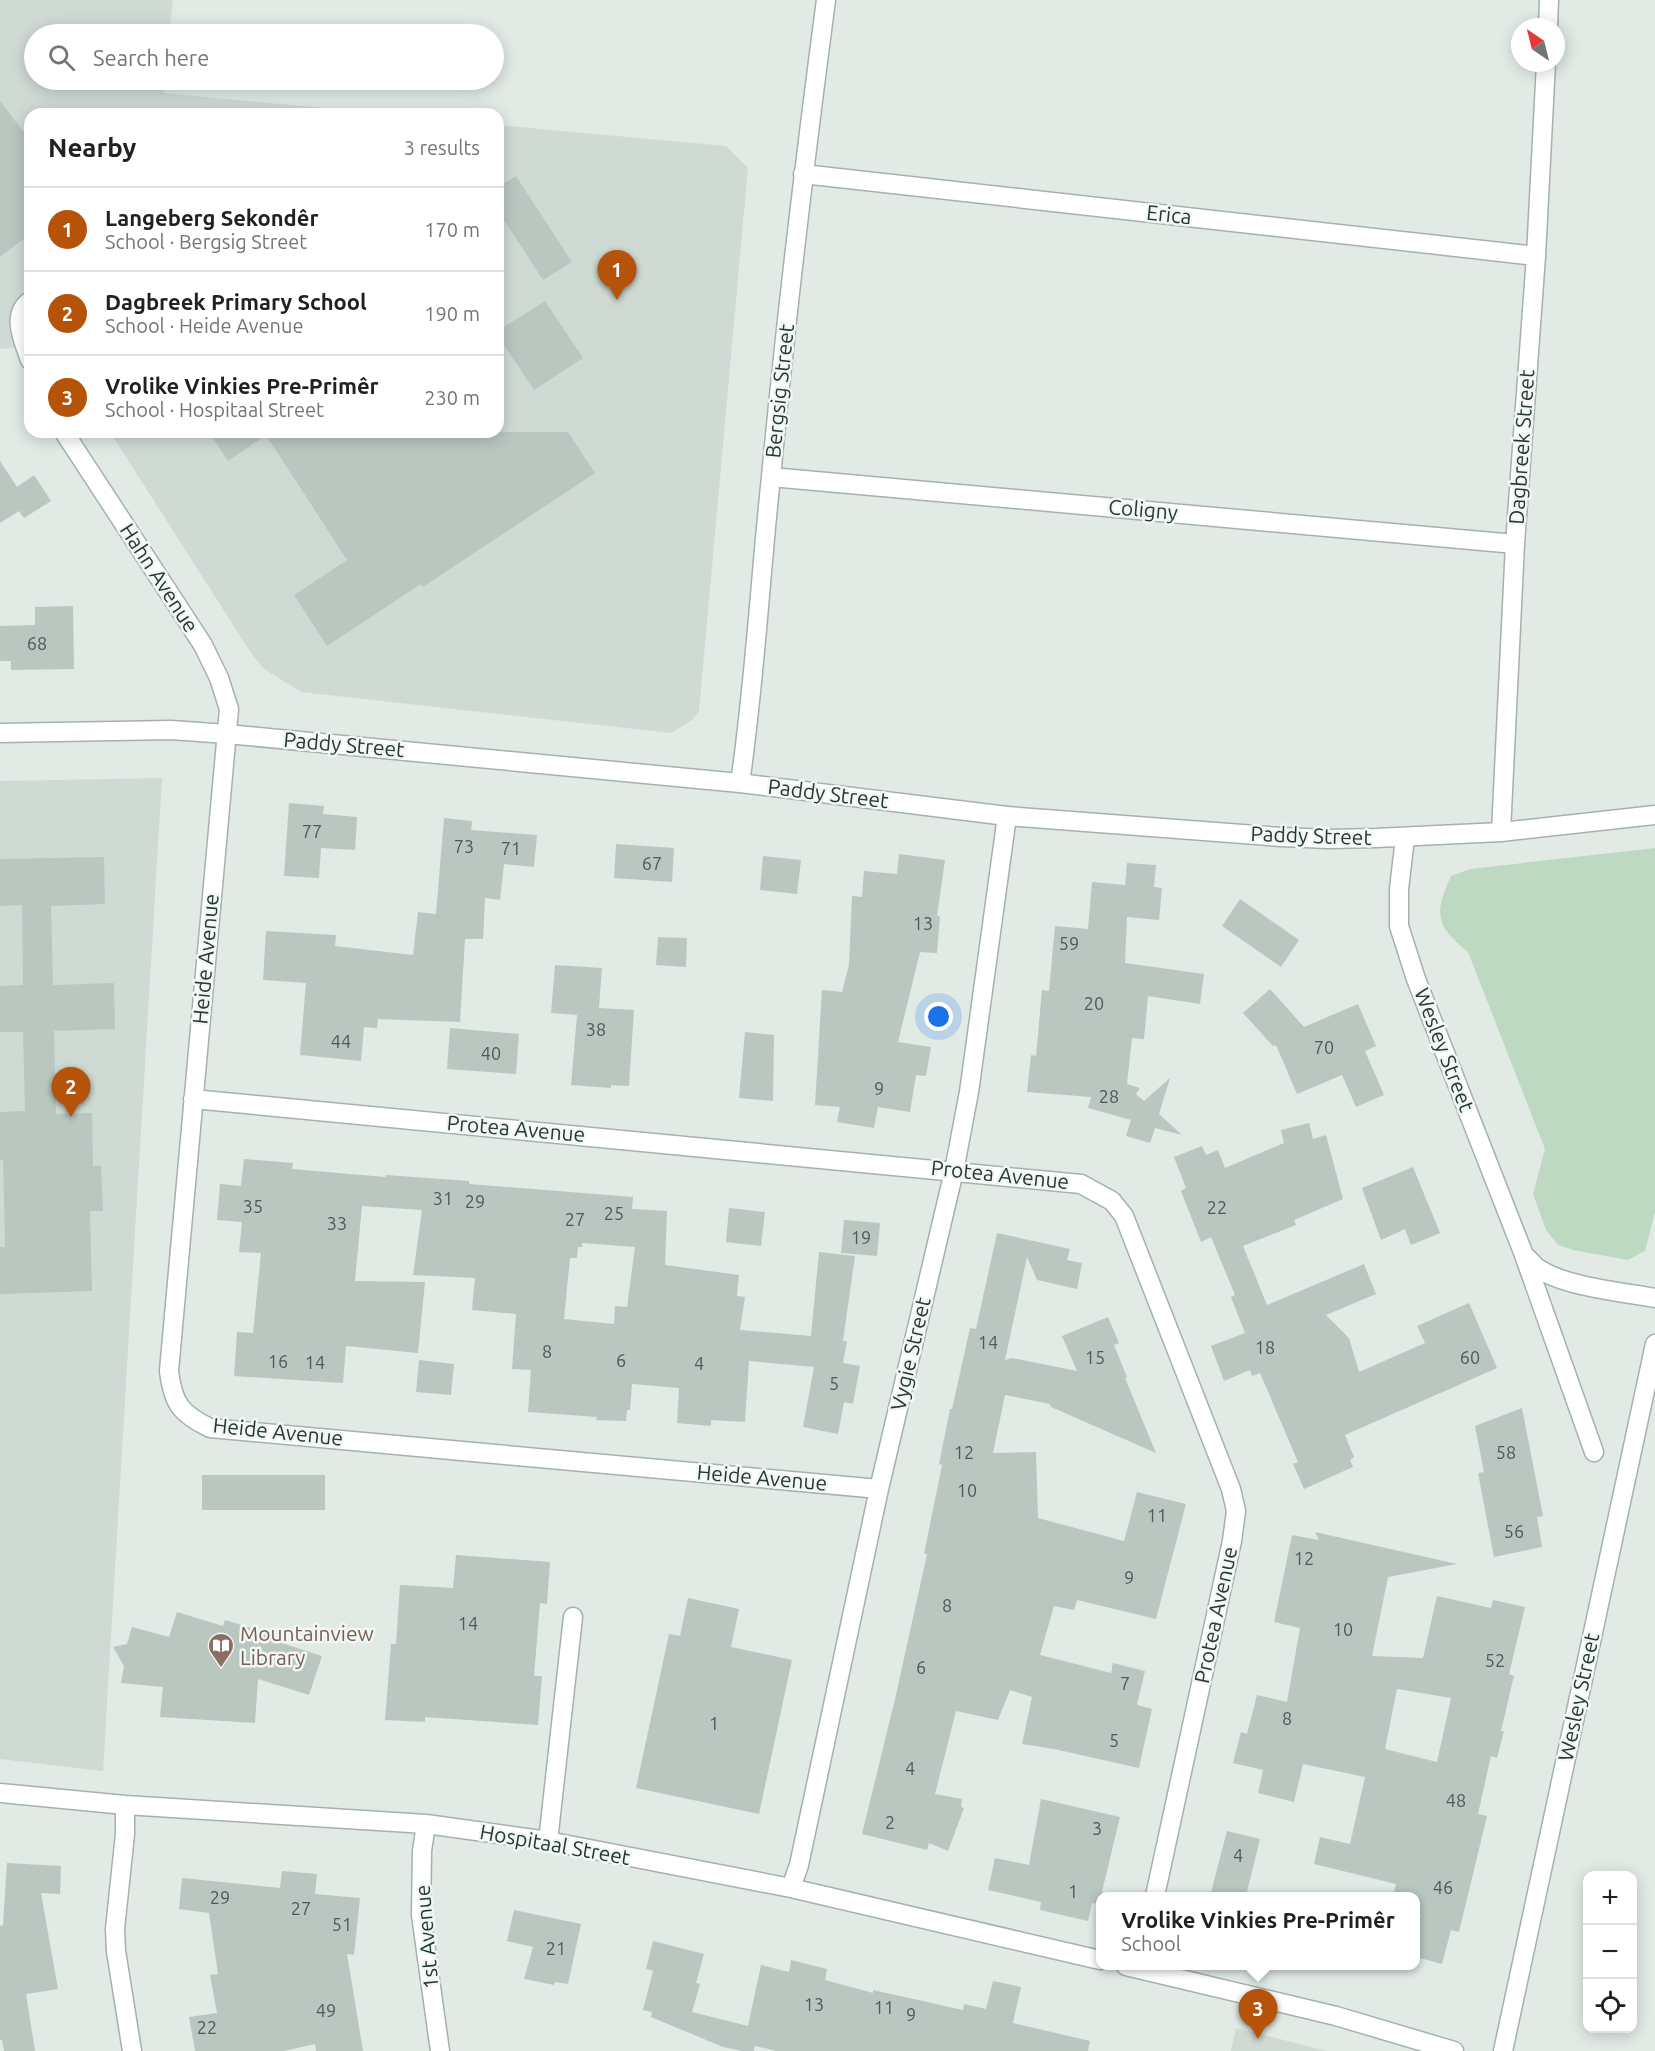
<!DOCTYPE html>
<html lang="en">
<head>
<meta charset="utf-8">
<style>
	body { margin:0; font-family:Ubuntu,sans-serif; background:#f2f2f2; color:#202124 }
	.controls { position:absolute; right:18px; bottom:18px; display:grid; overflow:hidden; border-radius:12px; box-shadow:0 3px 15px #0003 }
	.controls button { width:54px; height:54px; display:grid; place-items:center; padding:0; border:0; border-bottom:2px solid #e0e0e0; background:#fff; color:#202124; font:30px sans-serif }
	.compass { position:absolute; left:1511px; top:18px; width:54px; height:54px; border-radius:50%; background:#fff; box-shadow:0 3px 15px #0003; rotate:325deg }
	.you { position:absolute; left:939px; top:1017px; width:21px; height:21px; margin:-15px; border:4px solid #fff; border-radius:50%; background:#1a73e8; box-shadow:0 0 0 9px #1a73e833 }
	.badge { display:grid; place-items:center; width:39px; height:39px; border-radius:50%; background:#b45309; color:#fff; font-size:20px; font-weight:700 }
	.pin { position:absolute; translate:-50% -50px; filter:drop-shadow(0 2px 3px #0008) }
	.pin::after { content:''; position:absolute; top:32px; width:21px; height:18px; background:inherit; clip-path:polygon(0 0,100% 0,50% 100%) }
	.popup { position:absolute; left:1096px; top:1892px; width:324px; height:78px; box-sizing:border-box; display:grid; place-content:center; border-radius:12px; background:#fff; filter:drop-shadow(0 2px 4px #0005); font-size:20px; white-space:nowrap; color:#757577 }
	.popup b { font-size:22px; color:#202124 }
	.popup::after { content:''; position:absolute; left:50%; top:100%; margin-left:-12px; border:12px solid transparent; border-top-color:#fff }
	.list { margin:0; padding:0; list-style:none }
	h2 { display:flex; justify-content:space-between; align-items:center; height:78px; margin:0; padding:0 24px; font-size:26px }
	h2 small { font-size:20px; font-weight:400; color:#757577 }
	.list li { display:grid; grid-template-columns:39px 1fr auto; gap:18px; align-items:center; box-sizing:border-box; height:84px; padding:0 24px; border-top:2px solid #e0e0e0 }
	.list b { display:block; font-size:22px; white-space:nowrap }
	.list p { margin:0; font-size:20px; white-space:nowrap; color:#757577 }
	.list em { font-size:20px; font-style:normal; color:#757577 }
	.icon { flex:none; width:33px; height:33px; fill:none; stroke:currentColor; stroke-width:2; stroke-linecap:round; stroke-linejoin:round }
	.map { position:relative; flex:none; width:1655px; height:2051px; overflow:hidden }
	.search { position:absolute; background:#fff; box-shadow:0 3px 15px #0003; left:24px; top:24px; width:480px; height:66px; display:flex; align-items:center; gap:15px; box-sizing:border-box; padding:0 21px; border-radius:33px; color:#757577; font-size:22px }
	.panel { position:absolute; background:#fff; box-shadow:0 3px 15px #0003; left:24px; top:108px; width:480px; height:330px; border-radius:18px }
	.map>svg:first-child { display:block }
</style>
</head>
<body>
<div class="map">
<svg width="1655" height="2051" viewBox="0 0 1655 2051">
	<rect width="100%" height="100%" fill="#e1eae5"/>
	<path fill="#d0dad4" d="M 0,0 L 173,0 L 169,34 L 34,34 L 34,80 L 165,80 L 164,93 L 386,114 L 30,114 L 30,346 L 0,349 Z
		M 498,125 L 726,146 L 748,168 L 699,711 L 692,720 L 671,733 L 301,692 L 264,669 L 251,653 L 110,432 L 498,432 Z
		M 162,778 L 103,1771 L 0,1759 L 0,781 Z
		M 1236,2028 L 1327,2051 L 1231,2051 Z"/>
	<path fill="#bdd9c2" d="M 1655,848 L 1655,1212 L 1645,1251 L 1628,1260 L 1573,1250 L 1558,1245 L 1546,1230 L 1533,1194 L 1545,1149 L 1468,952 C 1435,925 1434,914 1451,876 L 1470,869 Z"/>
	<path fill="#bac7c1" fill-rule="evenodd" d="M 0,101 L 30,140 L 30,234 L 0,257 Z
		M 516,176 L 572,262 L 543,280 L 498,211 L 498,187 Z
		M 545,301 L 583,358 L 534,390 L 498,336 L 498,331 Z
		M 209,432 L 568,432 L 595,473 L 423,587 L 421,584 L 327,646 L 294,595 L 347,560 L 266,435 L 228,461 Z
		M 0,461 L 17,487 L 34,475 L 51,501 L 24,518 L 19,511 L 0,523 Z
		M 73,606 L 74,669 L 11,670 L 11,661 L 0,661 L 0,626 L 35,625 L 35,607 Z
		M 289,803 L 324,806 L 323,814 L 357,817 L 355,850 L 321,848 L 319,878 L 284,876 Z
		M 444,818 L 472,821 L 471,830 L 537,835 L 534,867 L 504,864 L 500,900 L 485,898 L 483,939 L 465,939 L 460,1022 L 378,1019 L 377,1028 L 364,1027 L 361,1061 L 300,1055 L 306,983 L 263,980 L 266,931 L 336,935 L 335,946 L 413,955 L 418,912 L 436,914 Z
		M 616,844 L 674,848 L 672,882 L 614,878 Z
		M 899,854 L 945,860 L 937,916 L 940,916 L 937,953 L 920,952 L 898,1042 L 931,1047 L 926,1076 L 916,1075 L 910,1112 L 878,1107 L 874,1128 L 837,1122 L 840,1107 L 815,1105 L 822,990 L 842,992 L 849,965 L 852,896 L 862,897 L 864,871 L 897,874 Z
		M 763,856 L 801,860 L 797,894 L 760,890 Z
		M 104,857 L 105,904 L 51,906 L 53,985 L 114,983 L 115,1029 L 54,1031 L 56,1114 L 92,1113 L 93,1166 L 101,1166 L 103,1211 L 90,1211 L 92,1291 L 0,1294 L 0,1247 L 5,1247 L 3,1160 L 0,1160 L 0,1112 L 25,1111 L 23,1032 L 0,1032 L 0,986 L 23,985 L 22,905 L 0,906 L 0,859 Z
		M 1127,863 L 1156,865 L 1154,887 L 1162,888 L 1159,920 L 1127,917 L 1125,963 L 1204,974 L 1200,1004 L 1148,996 L 1144,1039 L 1132,1038 L 1127,1084 L 1140,1088 L 1136,1094 L 1144,1101 L 1170,1078 L 1159,1114 L 1182,1135 L 1155,1128 L 1150,1143 L 1126,1136 L 1131,1120 L 1088,1108 L 1091,1097 L 1027,1092 L 1031,1055 L 1036,1056 L 1042,990 L 1049,991 L 1055,926 L 1088,929 L 1092,882 L 1125,885 Z
		M 1240,899 L 1299,940 L 1281,967 L 1222,926 Z
		M 658,937 L 687,938 L 686,967 L 656,965 Z
		M 555,965 L 602,968 L 599,1008 L 634,1010 L 629,1086 L 611,1085 L 611,1088 L 571,1085 L 577,1015 L 551,1013 Z
		M 1270,989 L 1304,1027 L 1358,1004 L 1376,1046 L 1365,1051 L 1384,1095 L 1356,1107 L 1342,1075 L 1297,1094 L 1276,1045 L 1273,1046 L 1243,1013 Z
		M 450,1028 L 519,1034 L 516,1074 L 447,1069 Z
		M 745,1032 L 774,1035 L 773,1101 L 739,1098 Z
		M 1309,1123 L 1313,1139 L 1326,1135 L 1343,1199 L 1294,1220 L 1296,1225 L 1243,1246 L 1267,1305 L 1364,1264 L 1376,1294 L 1326,1315 L 1349,1338 L 1359,1372 L 1425,1343 L 1417,1326 L 1469,1303 L 1497,1368 L 1345,1435 L 1354,1457 L 1350,1460 L 1353,1467 L 1304,1489 L 1293,1464 L 1298,1462 L 1260,1373 L 1252,1376 L 1250,1370 L 1224,1381 L 1211,1346 L 1245,1333 L 1231,1297 L 1235,1295 L 1211,1237 L 1201,1242 L 1181,1191 L 1186,1188 L 1174,1157 L 1202,1146 L 1206,1155 L 1218,1150 L 1225,1168 L 1284,1143 L 1281,1130 Z
		M 244,1159 L 293,1163 L 292,1169 L 385,1177 L 386,1175 L 469,1181 L 469,1184 L 633,1197 L 632,1209 L 667,1211 L 665,1265 L 739,1275 L 737,1296 L 745,1297 L 740,1330 L 811,1336 L 819,1252 L 855,1256 L 843,1341 L 847,1341 L 843,1363 L 860,1366 L 853,1404 L 844,1402 L 838,1434 L 803,1427 L 814,1367 L 749,1361 L 745,1422 L 711,1420 L 711,1426 L 677,1423 L 679,1388 L 632,1384 L 630,1410 L 627,1410 L 626,1421 L 596,1420 L 597,1417 L 528,1412 L 531,1370 L 512,1369 L 516,1314 L 472,1310 L 475,1278 L 413,1275 L 422,1210 L 362,1206 L 355,1281 L 425,1282 L 418,1353 L 346,1346 L 343,1383 L 234,1376 L 237,1332 L 253,1333 L 261,1253 L 239,1252 L 242,1222 L 217,1220 L 220,1184 L 241,1186 ZM 582,1243 L 635,1247 L 627,1307 L 615,1306 L 614,1324 L 564,1319 L 570,1258 L 577,1258 L 578,1247 L 582,1247 Z
		M 1413,1167 L 1440,1233 L 1411,1245 L 1405,1229 L 1381,1240 L 1362,1188 Z
		M 729,1208 L 765,1212 L 761,1246 L 726,1242 Z
		M 844,1220 L 880,1223 L 877,1256 L 841,1253 Z
		M 997,1233 L 1070,1249 L 1067,1260 L 1082,1263 L 1077,1289 L 1037,1280 L 1027,1257 L 1005,1360 L 1012,1358 L 1077,1371 L 1062,1336 L 1108,1317 L 1119,1343 L 1114,1345 L 1127,1377 L 1125,1378 L 1156,1453 L 1051,1407 L 1050,1404 L 1005,1395 L 993,1453 L 1036,1452 L 1038,1518 L 1124,1541 L 1137,1492 L 1186,1504 L 1156,1619 L 1077,1600 L 1074,1610 L 1054,1606 L 1040,1655 L 1111,1673 L 1113,1663 L 1145,1671 L 1137,1705 L 1152,1709 L 1139,1768 L 1054,1749 L 1022,1744 L 1032,1697 L 1010,1690 L 998,1720 L 956,1711 L 935,1794 L 962,1799 L 961,1807 L 964,1808 L 948,1851 L 929,1843 L 927,1850 L 862,1834 L 896,1695 L 927,1554 L 924,1554 L 942,1465 L 939,1464 L 950,1409 L 952,1409 L 970,1328 L 976,1329 Z
		M 419,1360 L 454,1364 L 451,1395 L 416,1392 Z
		M 1522,1408 L 1543,1516 L 1537,1517 L 1542,1547 L 1494,1557 L 1478,1473 L 1484,1472 L 1475,1426 Z
		M 202,1475 L 325,1475 L 325,1510 L 202,1510 Z
		M 1315,1532 L 1457,1564 L 1388,1577 L 1372,1656 L 1423,1658 L 1437,1596 L 1491,1608 L 1493,1600 L 1525,1607 L 1509,1674 L 1514,1676 L 1501,1731 L 1504,1731 L 1497,1758 L 1491,1756 L 1478,1814 L 1487,1816 L 1459,1932 L 1451,1930 L 1442,1964 L 1416,1957 L 1416,1937 L 1421,1915 L 1416,1914 L 1416,1896 L 1393,1896 L 1396,1884 L 1314,1864 L 1320,1837 L 1350,1844 L 1365,1777 L 1303,1764 L 1294,1802 L 1258,1793 L 1263,1770 L 1233,1763 L 1241,1732 L 1247,1734 L 1257,1695 L 1287,1702 L 1300,1628 L 1274,1622 L 1292,1535 L 1319,1540 ZM 1397,1689 L 1451,1698 L 1437,1762 L 1385,1749 Z
		M 456,1555 L 550,1562 L 547,1604 L 540,1603 L 534,1676 L 542,1676 L 538,1725 L 425,1717 L 425,1722 L 385,1720 L 391,1644 L 396,1644 L 400,1585 L 453,1588 Z
		M 688,1598 L 739,1609 L 731,1647 L 792,1660 L 759,1814 L 636,1788 L 669,1634 L 680,1636 Z
		M 177,1612 L 223,1626 L 225,1620 L 267,1633 L 266,1638 L 322,1656 L 309,1695 L 258,1679 L 255,1723 L 160,1717 L 163,1687 L 121,1683 L 124,1666 L 113,1647 L 127,1644 L 132,1627 L 169,1637 Z
		M 1041,1799 L 1120,1817 L 1099,1904 L 1092,1903 L 1088,1921 L 1040,1910 L 1041,1902 L 988,1890 L 995,1858 L 1029,1865 Z
		M 1227,1831 L 1260,1839 L 1246,1896 L 1210,1896 Z
		M 7,1863 L 61,1866 L 60,1894 L 41,1893 L 58,1989 L 26,1994 L 35,2051 L 4,2051 L 2,2040 L 0,2040 L 0,1926 L 3,1925 Z
		M 282,1871 L 317,1874 L 315,1894 L 360,1898 L 354,1955 L 347,1954 L 363,2051 L 316,2051 L 315,2044 L 284,2051 L 195,2051 L 189,2017 L 217,2013 L 210,1975 L 218,1974 L 209,1913 L 179,1909 L 182,1878 L 280,1888 Z
		M 514,1910 L 581,1924 L 568,1984 L 555,1982 L 554,1985 L 524,1979 L 533,1947 L 507,1941 Z
		M 653,1941 L 704,1954 L 696,1983 L 700,1984 L 692,2012 L 748,2026 L 761,1965 L 789,1972 L 791,1960 L 827,1969 L 825,1980 L 873,1993 L 873,1990 L 963,2010 L 964,2004 L 986,2009 L 993,1981 L 1021,1987 L 1013,2023 L 1090,2041 L 1088,2051 L 777,2051 L 755,2046 L 754,2051 L 742,2051 L 723,2047 L 651,2017 L 652,2012 L 643,2010 L 653,1971 L 646,1969 Z"/>
	<g fill="none" stroke-linecap="round" stroke-linejoin="round">
		<defs>
			<path id="minor" d="M 1548,27 L 1549,0
				M 803,174 L 1536,256
				M 30,301 C 10,315 24,342 30,360
				M 64,432 L 203,645 L 219,678 L 229,709 L 169,1371 C 173,1404 181,1414 210,1428 L 879,1489
				M 771,477 L 1515,544
				M 0,733 L 171,730 L 227,734 L 740,783 L 1007,816 L 1281,837 L 1329,839 L 1376,838 L 1501,832 L 1655,815
				M 740,783 C 755,681 760,579 771,477 C 786,317 805,159 826,0
				M 1501,832 L 1515,544 L 1536,256 L 1546,63
				M 1405,838 L 1399,889 L 1399,926 L 1416,979 L 1524,1255 L 1594,1452
				M 193,1099 L 1081,1184 L 1112,1201 L 1124,1216 L 1231,1489 L 1236,1511 L 1232,1541 L 1155,1896
				M 1525,1256 C 1530,1260 1534,1266 1539,1269 C 1566,1287 1623,1292 1655,1298
				M 0,1793 L 125,1805 L 426,1824 L 548,1841 L 791,1888 L 1100,1960
				M 125,1805 L 125,1834 L 115,1929 L 116,1951 L 132,2051
				M 426,1824 L 422,1851 L 421,1915 L 440,2051
				M 548,1841 L 573,1617
				M 791,1888 L 799,1865 L 879,1489 L 954,1171 L 969,1092 L 1007,816
				M 1126,1966 L 1336,2016 L 1454,2051
				M 1503,2051 L 1655,1344"/>
		</defs>
		<use href="#minor" stroke="#a5b1ab" stroke-width="21"/>
		<use href="#minor" stroke="#fff" stroke-width="18"/>
	</g>
	<defs>
		<symbol id="library-pin" viewBox="-11 -11 22 30"><path d="M0 17L-7.5 6A9.5 9.5 0 1 1 7.5 6Z" fill="#8d6e63" stroke="#f1f7f4"/><path d="M-6-4Q-3-5.5-.7-3.5V5Q-3 3-6 4ZM6-4Q3-5.5 .7-3.5V5Q3 3 6 4Z" fill="#fff"/></symbol>
	</defs>
	<g fill-rule="evenodd">
		<use href="#library-pin" x="206" y="1631" width="30" height="40"/>
	</g>
	<g text-anchor="middle" stroke-width="5" stroke-linejoin="round" paint-order="stroke">
		<g font-size="18" fill="#4a5c55">
			<text x="37" y="650">68</text>
			<text x="312" y="838">77</text>
			<text x="464" y="853">73</text>
			<text x="511" y="855">71</text>
			<text x="652" y="870">67</text>
			<text x="923" y="930">13</text>
			<text x="1069" y="950">59</text>
			<text x="1094" y="1010">20</text>
			<text x="596" y="1036">38</text>
			<text x="341" y="1048">44</text>
			<text x="1324" y="1054">70</text>
			<text x="491" y="1060">40</text>
			<text x="879" y="1095">9</text>
			<text x="1109" y="1103">28</text>
			<text x="443" y="1205">31</text>
			<text x="475" y="1208">29</text>
			<text x="253" y="1213">35</text>
			<text x="1217" y="1214">22</text>
			<text x="614" y="1220">25</text>
			<text x="575" y="1226">27</text>
			<text x="337" y="1230">33</text>
			<text x="861" y="1244">19</text>
			<text x="988" y="1349">14</text>
			<text x="1265" y="1354">18</text>
			<text x="547" y="1358">8</text>
			<text x="1095" y="1364">15</text>
			<text x="1470" y="1364">60</text>
			<text x="621" y="1367">6</text>
			<text x="278" y="1368">16</text>
			<text x="315" y="1369">14</text>
			<text x="699" y="1370">4</text>
			<text x="834" y="1390">5</text>
			<text x="964" y="1459">12</text>
			<text x="1506" y="1459">58</text>
			<text x="967" y="1497">10</text>
			<text x="1157" y="1522">11</text>
			<text x="1514" y="1538">56</text>
			<text x="1304" y="1565">12</text>
			<text x="1129" y="1584">9</text>
			<text x="947" y="1612">8</text>
			<text x="468" y="1630">14</text>
			<text x="1343" y="1636">10</text>
			<text x="1495" y="1667">52</text>
			<text x="921" y="1674">6</text>
			<text x="1125" y="1690">7</text>
			<text x="1287" y="1725">8</text>
			<text x="714" y="1730">1</text>
			<text x="1114" y="1747">5</text>
			<text x="910" y="1775">4</text>
			<text x="1456" y="1807">48</text>
			<text x="890" y="1829">2</text>
			<text x="1097" y="1835">3</text>
			<text x="1238" y="1862">4</text>
			<text x="1443" y="1894">46</text>
			<text x="1073" y="1898">1</text>
			<text x="220" y="1904">29</text>
			<text x="301" y="1915">27</text>
			<text x="342" y="1931">51</text>
			<text x="556" y="1955">21</text>
			<text x="814" y="2011">13</text>
			<text x="884" y="2014">11</text>
			<text x="326" y="2017">49</text>
			<text x="911" y="2021">9</text>
			<text x="207" y="2034">22</text>
		</g>
		<g font-size="21" fill="#243931" stroke="#f1f7f4">
			<text transform="translate(1169 215) rotate(6)" y="7">Erica</text>
			<text transform="translate(780 391) rotate(-84)" y="7">Bergsig Street</text>
			<text transform="translate(1522 447) rotate(-86)" y="7">Dagbreek Street</text>
			<text transform="translate(1143 510) rotate(5)" y="7">Coligny</text>
			<text transform="translate(159 578) rotate(57)" y="7">Hahn Avenue</text>
			<text transform="translate(344 745) rotate(5)" y="7">Paddy Street</text>
			<text transform="translate(828 794) rotate(7)" y="7">Paddy Street</text>
			<text transform="translate(1311 836) rotate(2)" y="7">Paddy Street</text>
			<text transform="translate(206 959) rotate(-85)" y="7">Heide Avenue</text>
			<text transform="translate(1444 1050) rotate(69)" y="7">Wesley Street</text>
			<text transform="translate(516 1129) rotate(5)" y="7">Protea Avenue</text>
			<text transform="translate(1000 1175) rotate(6)" y="7">Protea Avenue</text>
			<text transform="translate(911 1354) rotate(-77)" y="7">Vygie Street</text>
			<text transform="translate(278 1432) rotate(6)" y="7">Heide Avenue</text>
			<text transform="translate(762 1478) rotate(5)" y="7">Heide Avenue</text>
			<text transform="translate(1216 1615) rotate(-78)" y="7">Protea Avenue</text>
			<text transform="translate(1579 1697) rotate(-78)" y="7">Wesley Street</text>
			<text transform="translate(555 1845) rotate(10)" y="7">Hospitaal Street</text>
			<text transform="translate(427 1937) rotate(-95)" y="7">1st Avenue</text>
		</g>
		<g font-size="21" fill="#785e54" stroke="#f1f7f4" text-anchor="start">
			<text x="240" y="1641">Mountainview<tspan x="240" dy="24">Library</tspan></text>
		</g>
	</g>
</svg>
<div class="controls">
<button>+</button>
<button>−</button>
<button><svg class="icon" aria-label="locate" viewBox="0 0 24 24"><circle cx="12" cy="12" r="6"/><path d="M12 2v4M12 18v4M2 12h4M18 12h4"/></svg></button>
</div>
<svg class="compass" viewBox="-18 -18 36 36"><path d="M0-13l5 13h-10z" fill="#e53935"/><path d="M0 13l5-13h-10z" fill="#757577"/></svg>
<div class="you"></div>
<div class="pin badge" style="left:617px;top:300px">1</div>
<div class="pin badge" style="left:71px;top:1117px">2</div>
<div class="pin badge" style="left:1258px;top:2039px">3</div>
<div class="popup"><b>Vrolike Vinkies Pre-Primêr</b>School</div>
<div class="search"><svg class="icon" aria-label="search" viewBox="0 0 24 24"><circle cx="10" cy="10" r="6"/><path d="M15 15l6 6"/></svg>Search here</div>
<section class="panel">
<h2>Nearby<small>3 results</small></h2>
<ul class="list">
<li><span class="badge">1</span><div><b>Langeberg Sekondêr</b><p>School · Bergsig Street</p></div><em>170 m</em></li>
<li><span class="badge">2</span><div><b>Dagbreek Primary School</b><p>School · Heide Avenue</p></div><em>190 m</em></li>
<li><span class="badge">3</span><div><b>Vrolike Vinkies Pre-Primêr</b><p>School · Hospitaal Street</p></div><em>230 m</em></li>
</ul>
</section>
</div>
</body>
</html>
